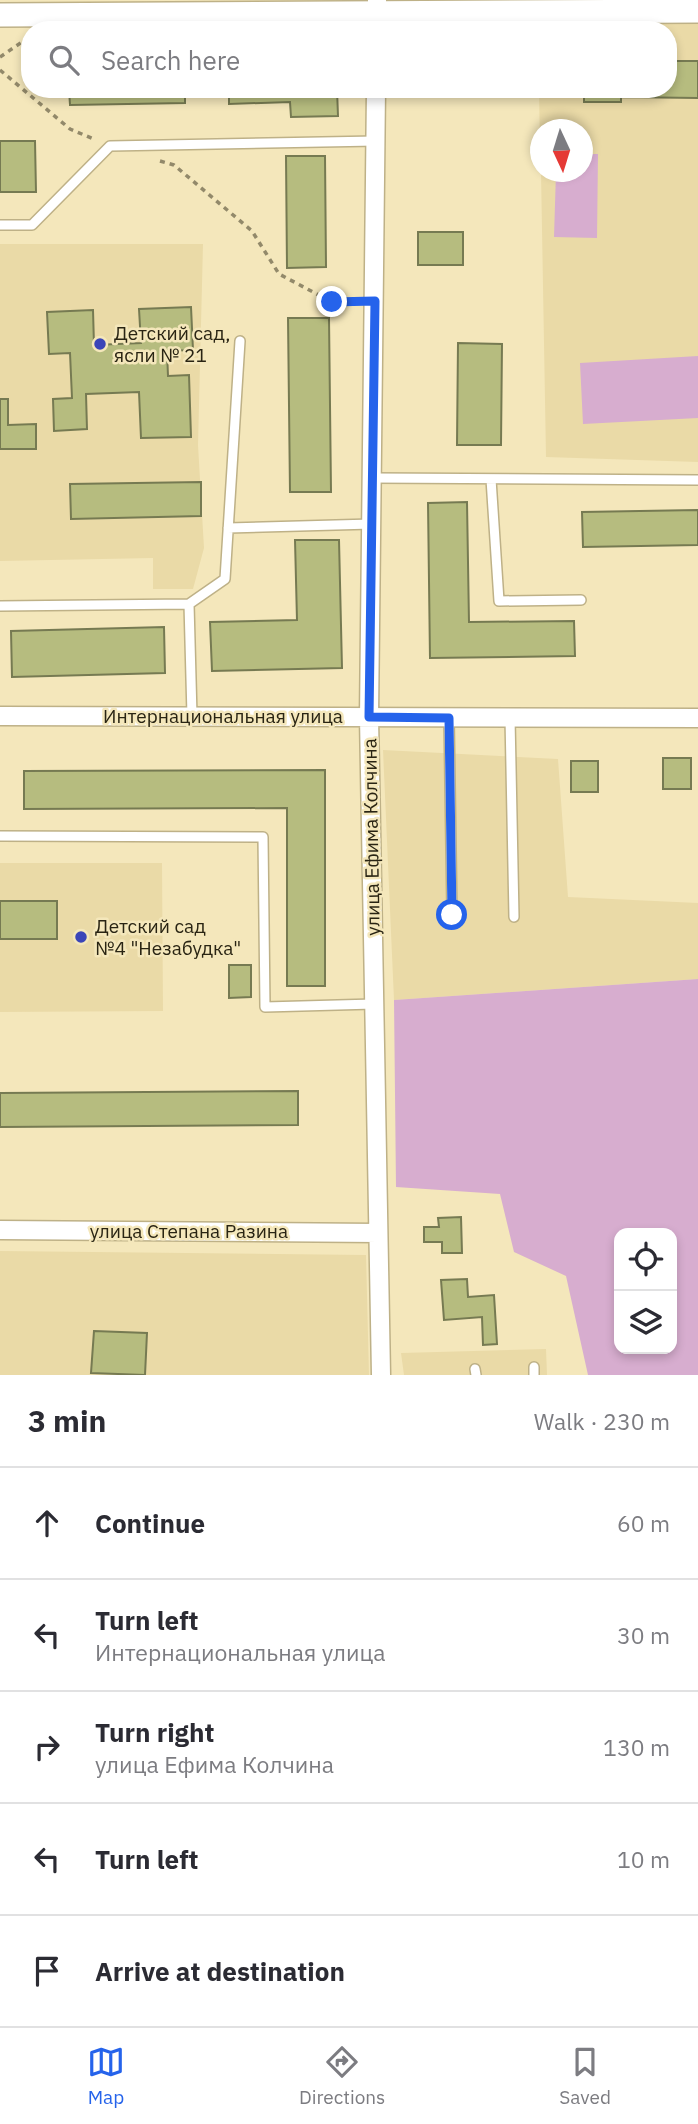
<!DOCTYPE html>
<html lang="en">
<head>
<meta charset="utf-8">
<style>
	body { margin:0; font-family:"IBM Plex Sans",sans-serif; background:#f7f7f7; color:#2b2b33 }
	.controls { position:absolute; right:21px; bottom:21px; display:grid; overflow:hidden; border-radius:14px; box-shadow:0 4px 10px #0003 }
	.controls button { width:63px; height:63px; display:grid; place-items:center; padding:0; border:0; border-bottom:2px solid #e1e1e2; background:#fff; color:#2b2b33; font:35px sans-serif }
	.compass { position:absolute; left:530px; top:119px; width:63px; height:63px; border-radius:50%; background:#fff; box-shadow:0 4px 10px #0003; rotate:176deg }
	.stop { position:absolute; width:21px; height:21px; margin:-16px; border:5px solid #2563eb; border-radius:50%; background:#fff }
	.stop.end { background:#2563eb; border-color:#fff; box-shadow:0 2px 7px #0008 }
	.list { margin:0; padding:0; list-style:none }
	h2 { display:flex; justify-content:space-between; align-items:center; height:91px; margin:0; padding:0 28px; font-size:30px }
	h2 small { font-size:23px; font-weight:400; color:#7c7c81 }
	.list li { display:grid; grid-template-columns:46px 1fr auto; gap:21px; align-items:center; box-sizing:border-box; height:112px; padding:0 28px; border-top:2px solid #e1e1e2 }
	.list b { display:block; font-size:26px; white-space:nowrap }
	.list p { margin:0; font-size:23px; white-space:nowrap; color:#7c7c81 }
	.list em { font-size:23px; font-style:normal; color:#7c7c81 }
	.icon { flex:none; width:38px; height:38px; fill:none; stroke:currentColor; stroke-width:2; stroke-linecap:round; stroke-linejoin:round }
	.map { position:relative; flex:none; width:698px; height:1375px; overflow:hidden }
	.search { position:absolute; background:#fff; box-shadow:0 4px 10px #0003; left:21px; right:21px; top:21px; height:77px; display:flex; align-items:center; gap:18px; box-sizing:border-box; padding:0 24px; border-radius:28px; color:#7c7c81; font-size:26px }
	.sheet { height:651px; background:#fff }
	nav { display:flex; justify-content:space-around; align-items:center; box-sizing:border-box; height:98px; border-top:2px solid #e1e1e2; background:#fff; font-size:19px; color:#7c7c81 }
	nav a { display:grid; justify-items:center; gap:4px }
	nav .on { color:#2563eb }
	.map>svg:first-child { display:block }
</style>
</head>
<body>
<div class="map">
<svg width="698" height="1375" viewBox="0 0 698 1375">
	<rect width="100%" height="100%" fill="#f4e7bb"/>
	<path fill="#eadaa7" d="M 698,21 L 698,462 L 546,457 L 541,172 L 582,172 L 582,130 L 540,130 L 540,146 L 539,89 L 668,89 L 668,30 L 538,30 L 538,23 Z
		M 0,244 L 203,244 L 198,445 L 204,548 L 193,589 L 153,589 L 153,558 L 0,561 Z
		M 383,750 L 558,759 L 568,897 L 698,903 L 698,979 L 394,1000 Z
		M 0,863 L 162,863 L 163,1011 L 0,1012 Z
		M 0,1251 L 366,1255 L 369,1375 L 0,1375 Z
		M 546,1349 L 547,1375 L 404,1375 L 401,1353 Z"/>
	<path fill="#d7adcf" fill-rule="evenodd" d="M 583,154 L 598,154 L 597,238 L 554,237 L 556,172 L 582,172 Z
		M 698,356 L 698,418 L 583,424 L 580,363 Z
		M 698,979 L 698,1375 L 588,1375 L 566,1276 L 514,1252 L 500,1194 L 396,1187 L 394,1000 ZM 672,1233 L 672,1349 L 619,1349 L 619,1233 Z"/>
	<path fill="#b6bc7f" stroke="#767a52" stroke-width="2" d="M 668,61 L 698,61 L 698,98 L 621,97 L 621,102 L 584,102 L 584,89 L 668,89 Z
		M 69,89 L 185,89 L 185,103 L 70,105 Z
		M 229,89 L 337,89 L 338,116 L 291,117 L 290,102 L 229,104 Z
		M 0,141 L 35,141 L 36,192 L 0,192 Z
		M 286,156 L 325,156 L 326,267 L 287,268 Z
		M 418,232 L 463,232 L 463,265 L 418,265 Z
		M 191,307 L 193,350 L 167,351 L 168,376 L 189,375 L 191,437 L 141,438 L 139,392 L 86,394 L 87,429 L 54,431 L 53,399 L 72,398 L 70,353 L 49,354 L 47,312 L 93,310 L 94,345 L 141,343 L 139,309 Z
		M 288,318 L 329,318 L 331,492 L 290,492 Z
		M 458,343 L 502,344 L 501,445 L 457,445 Z
		M 0,399 L 8,399 L 8,425 L 36,424 L 36,449 L 0,449 Z
		M 201,482 L 201,516 L 71,519 L 70,484 Z
		M 467,502 L 469,622 L 574,621 L 575,656 L 430,658 L 428,503 Z
		M 698,510 L 698,545 L 583,547 L 582,512 Z
		M 295,540 L 339,540 L 342,668 L 212,671 L 210,622 L 297,620 Z
		M 164,627 L 165,673 L 12,677 L 11,631 Z
		M 663,758 L 691,758 L 691,789 L 663,789 Z
		M 571,761 L 598,761 L 598,792 L 571,792 Z
		M 325,770 L 325,986 L 287,986 L 287,808 L 24,809 L 24,771 Z
		M 0,901 L 57,901 L 57,939 L 0,939 Z
		M 229,965 L 251,965 L 251,997 L 229,998 Z
		M 298,1091 L 298,1125 L 0,1127 L 0,1093 Z
		M 461,1217 L 462,1253 L 442,1253 L 442,1242 L 424,1242 L 424,1227 L 439,1227 L 438,1218 Z
		M 467,1279 L 468,1297 L 494,1295 L 497,1344 L 483,1345 L 482,1317 L 444,1320 L 441,1280 Z
		M 94,1331 L 147,1333 L 145,1375 L 91,1373 Z"/>
	<g fill="none" stroke-linecap="round" stroke-linejoin="round">
		<defs>
			<path id="service" d="M 0,225 L 32,225 L 110,146 L 376,141
				M 373,478 L 698,480
				M 491,479 L 499,601 L 581,600
				M 228,528 L 372,524
				M 0,606 L 189,604
				M 192,716 L 189,604 L 225,579 L 240,341
				M 449,718 L 452,914
				M 510,718 L 514,917
				M 0,836 L 263,837 L 265,1007 L 374,1004
				M 534,1367 L 534,1375
				M 475,1369 L 476,1375"/>
			<path id="minor" d="M 377,30 L 377,0
				M 376,89 L 369,717 L 381,1375
				M 0,716 L 698,718
				M 0,1230 L 378,1233"/>
			<path id="tertiary" d="M 0,15 L 698,11"/>
		</defs>
		<use href="#service" stroke="#beb187" stroke-width="12"/>
		<use href="#minor" stroke="#beb187" stroke-width="21"/>
		<use href="#tertiary" stroke="#beb187" stroke-width="26"/>
		<path stroke="#92896a" stroke-width="3.5" stroke-dasharray="5 5" stroke-linecap="butt" d="M 0,57 L 22,42
			M 0,70 L 70,129 L 96,140
			M 160,161 L 174,165 L 252,231 L 279,274 L 332,302 L 356,302"/>
		<use href="#service" stroke="#fff" stroke-width="9"/>
		<use href="#minor" stroke="#fff" stroke-width="18"/>
		<use href="#tertiary" stroke="#fff" stroke-width="23"/>
	</g>
	<g fill="none" stroke-linecap="round" stroke-linejoin="round">
		<path stroke="#2563eb" stroke-width="9" d="M 332,302 L 375,301 L 369,717 L 449,718 L 452,915"/>
	</g>
	<g fill="#3a45b8" stroke="#f4e7bb" stroke-width="2.5">
		<circle cx="100" cy="344" r="7"/>
		<circle cx="81" cy="937" r="7"/>
	</g>
	<g text-anchor="middle" stroke-width="5" stroke-linejoin="round" paint-order="stroke">
		<g font-size="19" fill="#292413" stroke="#f4e7bb" text-anchor="start">
			<text x="114" y="340">Детский сад,<tspan x="114" dy="22">ясли № 21</tspan></text>
			<text x="95" y="933">Детский сад<tspan x="95" dy="22">№4 "Незабудка"</tspan></text>
		</g>
		<g font-size="19" fill="#292413" stroke="#f4e7bb">
			<text x="223" y="723">Интернациональная улица</text>
			<text transform="translate(371 837) rotate(-91)" y="7">улица Ефима Колчина</text>
			<text x="189" y="1238">улица Степана Разина</text>
		</g>
	</g>
</svg>
<div class="controls">
<button><svg class="icon" aria-label="locate" viewBox="0 0 24 24"><circle cx="12" cy="12" r="6"/><path d="M12 2v4M12 18v4M2 12h4M18 12h4"/></svg></button>
<button><svg class="icon" aria-label="layers" viewBox="0 0 24 24"><path d="M12 4l9 5-9 5-9-5zM3 14l9 5 9-5"/></svg></button>
</div>
<svg class="compass" viewBox="-18 -18 36 36"><path d="M0-13l5 13h-10z" fill="#e53935"/><path d="M0 13l5-13h-10z" fill="#7c7c81"/></svg>
<div class="stop" style="left:452px;top:915px"></div>
<div class="stop end" style="left:332px;top:302px"></div>
<div class="search"><svg class="icon" aria-label="search" viewBox="0 0 24 24"><circle cx="10" cy="10" r="6"/><path d="M15 15l6 6"/></svg>Search here</div>
</div>
<section class="sheet">
<h2>3 min<small>Walk · 230 m</small></h2>
<ul class="list">
<li><svg class="icon" aria-label="ahead" viewBox="0 0 24 24"><path d="M12 20V5M6 11l6-6 6 6"/></svg><div><b>Continue</b></div><em>60 m</em></li>
<li><svg class="icon" aria-label="left" viewBox="0 0 24 24"><path d="M17 20v-9H6M10 6l-5 5 5 5"/></svg><div><b>Turn left</b><p>Интернациональная улица</p></div><em>30 m</em></li>
<li><svg class="icon" aria-label="right" viewBox="0 0 24 24"><path d="M7 20v-9h11M14 6l5 5-5 5"/></svg><div><b>Turn right</b><p>улица Ефима Колчина</p></div><em>130 m</em></li>
<li><svg class="icon" aria-label="left" viewBox="0 0 24 24"><path d="M17 20v-9H6M10 6l-5 5 5 5"/></svg><div><b>Turn left</b></div><em>10 m</em></li>
<li><svg class="icon" aria-label="arrive" viewBox="0 0 24 24"><path d="M6 21V4h12l-3 4 3 4H6"/></svg><div><b>Arrive at destination</b></div></li>
</ul>
</section>
<nav>
<a class="on"><svg class="icon" aria-label="map" viewBox="0 0 24 24"><path d="M3 6l6-2 6 2 6-2v14l-6 2-6-2-6 2zM9 4v14M15 6v14"/></svg>Map</a>
<a><svg class="icon" aria-label="directions" viewBox="0 0 24 24"><path d="M12 3l9 9-9 9-9-9zM9 14v-3h6M13 9l2 2-2 2"/></svg>Directions</a>
<a><svg class="icon" aria-label="saved" viewBox="0 0 24 24"><path d="M7 4h10v16l-5-4-5 4z"/></svg>Saved</a>
</nav>
</body>
</html>
